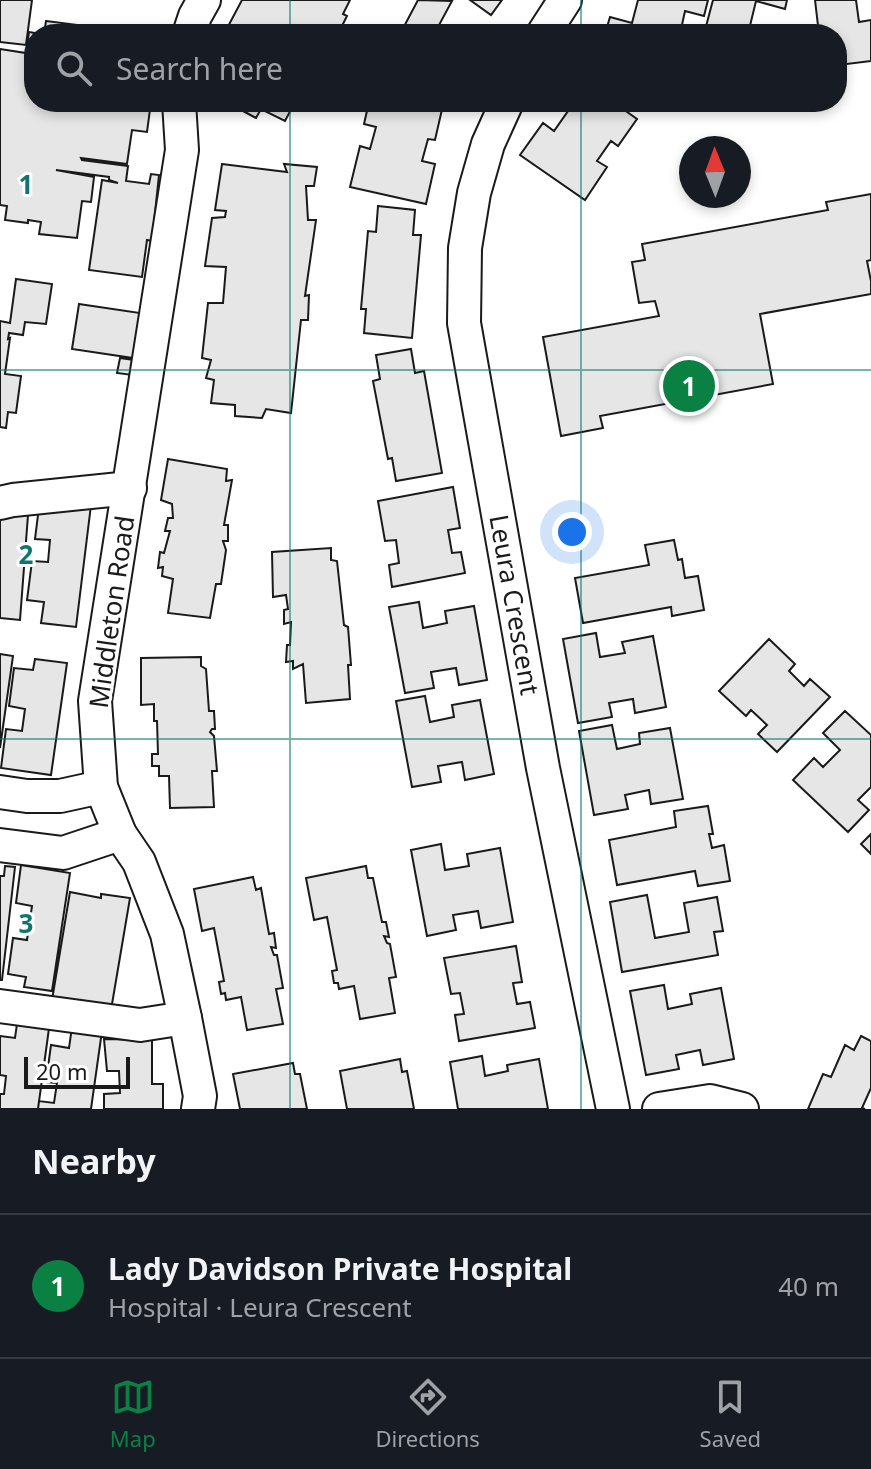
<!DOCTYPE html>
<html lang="en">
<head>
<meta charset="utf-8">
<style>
	body { margin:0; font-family:"Noto Sans",sans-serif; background:#20242c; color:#f1f3f6 }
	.compass { position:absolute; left:679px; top:136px; width:72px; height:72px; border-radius:50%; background:#171b24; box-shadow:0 4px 12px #0003; rotate:359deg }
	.scale { position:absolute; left:24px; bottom:20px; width:106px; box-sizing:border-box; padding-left:8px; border:4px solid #1a1a1a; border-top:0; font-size:22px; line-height:28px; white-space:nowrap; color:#1a1a1a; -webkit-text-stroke:6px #fff; paint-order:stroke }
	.you { position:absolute; left:572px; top:532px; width:28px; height:28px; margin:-20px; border:6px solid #fff; border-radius:50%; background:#1a73e8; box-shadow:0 0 0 12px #1a73e833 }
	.badge { display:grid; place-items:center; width:52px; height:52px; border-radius:50%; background:#0b8043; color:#fff; font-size:26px; font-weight:700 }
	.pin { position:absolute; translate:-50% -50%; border:4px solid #fff; box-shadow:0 2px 8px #0006 }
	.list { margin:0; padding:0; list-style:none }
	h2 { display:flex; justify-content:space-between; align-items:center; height:104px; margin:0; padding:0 32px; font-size:34px }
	h2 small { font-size:26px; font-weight:400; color:#9ea1a6 }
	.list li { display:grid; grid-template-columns:52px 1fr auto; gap:24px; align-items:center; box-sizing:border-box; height:144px; padding:0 32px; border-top:2px solid #363941 }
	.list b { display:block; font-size:30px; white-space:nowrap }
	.list p { margin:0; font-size:26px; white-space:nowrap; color:#9ea1a6 }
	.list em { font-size:26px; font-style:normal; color:#9ea1a6 }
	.icon { flex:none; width:44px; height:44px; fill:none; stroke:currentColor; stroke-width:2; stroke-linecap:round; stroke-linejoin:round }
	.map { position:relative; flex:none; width:871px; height:1109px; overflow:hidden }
	.search { position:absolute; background:#171b24; box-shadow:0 4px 12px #0003; left:24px; right:24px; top:24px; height:88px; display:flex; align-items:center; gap:20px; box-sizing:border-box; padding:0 28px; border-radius:32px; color:#9ea1a6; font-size:30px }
	.sheet { height:248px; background:#171b24 }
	nav { display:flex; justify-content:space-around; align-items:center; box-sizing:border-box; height:112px; border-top:2px solid #363941; background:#171b24; font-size:22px; color:#9ea1a6 }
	nav a { display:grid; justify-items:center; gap:4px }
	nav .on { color:#0b8043 }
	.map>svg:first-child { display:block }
</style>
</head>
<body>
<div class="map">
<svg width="871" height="1109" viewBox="0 0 871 1109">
	<rect width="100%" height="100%" fill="#fff"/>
	<path fill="#e6e6e6" stroke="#1a1a1a" stroke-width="2" d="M 0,0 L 32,0 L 26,45 L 0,42 Z
		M 242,0 L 350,0 L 343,14 L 347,16 L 338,34 L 224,34 Z
		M 418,0 L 452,1 L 439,25 L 455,34 L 400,34 Z
		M 470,0 L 502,0 L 491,15 Z
		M 638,0 L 708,0 L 704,16 L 685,11 L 680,34 L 605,34 L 610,17 L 632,23 Z
		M 713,0 L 787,0 L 785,9 L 756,1 L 748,34 L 704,34 Z
		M 815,0 L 856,0 L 859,22 L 871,20 L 871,61 L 839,65 L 837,34 L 819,34 Z
		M 46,21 L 78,25 L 76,34 L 44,34 Z
		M 467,26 L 481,34 L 462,34 Z
		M 29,32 L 40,34 L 34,34 L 34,102 L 151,102 L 147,132 L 132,130 L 127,164 L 81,158 L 82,160 L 128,166 L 126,181 L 149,184 L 151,174 L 159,175 L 152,241 L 147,240 L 142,277 L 89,270 L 102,180 L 118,183 L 109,180 L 109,177 L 56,170 L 94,177 L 91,202 L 82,201 L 77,238 L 39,234 L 41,222 L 28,220 L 28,223 L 5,220 L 7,206 L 0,205 L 0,49 L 26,53 Z
		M 231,102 L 295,102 L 285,121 L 261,109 L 256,118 L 230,104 Z
		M 369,102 L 428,102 L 443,105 L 435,140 L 428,139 L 422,161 L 435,164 L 426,204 L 350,187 L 360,146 L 370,149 L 376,127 L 364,124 Z
		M 560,102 L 613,102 L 637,119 L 618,146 L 611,141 L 597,161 L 607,167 L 585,200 L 520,155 L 543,123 L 554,131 L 568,111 L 558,105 Z
		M 222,164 L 287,172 L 284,164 L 317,167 L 314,186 L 306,186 L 308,220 L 316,220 L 305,296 L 309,295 L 308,320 L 301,320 L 291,413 L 266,409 L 262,418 L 235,416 L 235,405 L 211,403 L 214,380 L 206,378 L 211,360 L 202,358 L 208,303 L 223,303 L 226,267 L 205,266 L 212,218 L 225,217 L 226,211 L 215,210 Z
		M 871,194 L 871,260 L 867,261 L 871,281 L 871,294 L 760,314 L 773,384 L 600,416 L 603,428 L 561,436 L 543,337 L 659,316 L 655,301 L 639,303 L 632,262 L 645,260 L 642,244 L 828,210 L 826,202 Z
		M 378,206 L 415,210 L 413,235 L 421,235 L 412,338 L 364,333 L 366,309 L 361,309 L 368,231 L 376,232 Z
		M 16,279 L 52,284 L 46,324 L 25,322 L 23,335 L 9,333 L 8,339 L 10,338 L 5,374 L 21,376 L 16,413 L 8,412 L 6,428 L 0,427 L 0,321 L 10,323 Z
		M 79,304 L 140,313 L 133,358 L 72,349 Z
		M 411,349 L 415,373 L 424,371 L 442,473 L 396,481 L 392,458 L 388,459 L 373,381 L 380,379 L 376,355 Z
		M 120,358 L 134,360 L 132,375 L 117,373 Z
		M 168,459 L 227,469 L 226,481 L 232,480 L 224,525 L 228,525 L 228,541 L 223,541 L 226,550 L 221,584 L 216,584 L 210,618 L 168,613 L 173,579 L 162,576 L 163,567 L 158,568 L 160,552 L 164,553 L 170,531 L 165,531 L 168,518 L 173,518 L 172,504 L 161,500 Z
		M 453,487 L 460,528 L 448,530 L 452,553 L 461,552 L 465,573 L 392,587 L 389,565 L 399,563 L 396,540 L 385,541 L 378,501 Z
		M 40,499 L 91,505 L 76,627 L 41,623 L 44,602 L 27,600 L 32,561 L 48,562 L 50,540 L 35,539 Z
		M 29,502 L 20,620 L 0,618 L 0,509 Z
		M 674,540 L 678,560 L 682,559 L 685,578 L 698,576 L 704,610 L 672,616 L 671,607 L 583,623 L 575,578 L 649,565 L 645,545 Z
		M 331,548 L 331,560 L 337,561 L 344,625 L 348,627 L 351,665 L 348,665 L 350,699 L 306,703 L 303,664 L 293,669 L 293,661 L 286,662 L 287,645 L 290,645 L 291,622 L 284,624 L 284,610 L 288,609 L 286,595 L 273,597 L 272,552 Z
		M 419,602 L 423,628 L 447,623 L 445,611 L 474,606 L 487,680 L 459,685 L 456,668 L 431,672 L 434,688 L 405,693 L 389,607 Z
		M 596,633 L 600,657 L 625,653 L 622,642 L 653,636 L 666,707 L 635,713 L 633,699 L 609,703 L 612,717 L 578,723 L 563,639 Z
		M 769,639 L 795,664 L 789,671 L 804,686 L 810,679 L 830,697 L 777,752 L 758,734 L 767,725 L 751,710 L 746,716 L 719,691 Z
		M 0,654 L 13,656 L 0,748 Z
		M 201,657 L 201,666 L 206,669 L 209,711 L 214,711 L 215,729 L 212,729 L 210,732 L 214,736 L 217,771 L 212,771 L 214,807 L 170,808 L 169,776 L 159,776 L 159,766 L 152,766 L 152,754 L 158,754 L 157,721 L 154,721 L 154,704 L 141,705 L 141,658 Z
		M 35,659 L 67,663 L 51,775 L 1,768 L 6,729 L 22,731 L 25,709 L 9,706 L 14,668 L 33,670 Z
		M 425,696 L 430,722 L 454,717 L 452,705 L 480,700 L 494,774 L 465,780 L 462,762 L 438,766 L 441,782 L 412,787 L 396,701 Z
		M 845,711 L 871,735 L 871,787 L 858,800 L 869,810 L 848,832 L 793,780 L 814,758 L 823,767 L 840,750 L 823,733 Z
		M 612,725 L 617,749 L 640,744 L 639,733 L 670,728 L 683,799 L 651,804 L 649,790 L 625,795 L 628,809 L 594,815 L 579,731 Z
		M 708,806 L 713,834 L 709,834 L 712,848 L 724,845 L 730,881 L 698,886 L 695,871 L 617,885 L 609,840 L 676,827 L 674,811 Z
		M 871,834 L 871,854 L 861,844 Z
		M 441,844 L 445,870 L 469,866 L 467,854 L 500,848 L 513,922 L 481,928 L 478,911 L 453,915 L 456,930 L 427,936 L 411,850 Z
		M 21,865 L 70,873 L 52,991 L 24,987 L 26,977 L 8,974 L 13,938 L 27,940 L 32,906 L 16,903 Z
		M 5,866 L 15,867 L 2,980 L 0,980 L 0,876 L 4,876 Z
		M 366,866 L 368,878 L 373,878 L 382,922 L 386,922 L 389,937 L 384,936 L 387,943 L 390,944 L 396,977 L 389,978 L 395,1013 L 360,1019 L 354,986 L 339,989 L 338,983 L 334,983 L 332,971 L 337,970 L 327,917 L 314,920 L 306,878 Z
		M 253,877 L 256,890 L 261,888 L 269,934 L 274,933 L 276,948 L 271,947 L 274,955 L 277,955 L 283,988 L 276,989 L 283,1024 L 247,1030 L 241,997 L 226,1000 L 225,993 L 221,994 L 219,982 L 224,981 L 214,928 L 202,931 L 194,889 Z
		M 70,892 L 101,898 L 101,894 L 130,898 L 111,1010 L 52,1000 Z
		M 647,895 L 655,938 L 689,932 L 684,903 L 717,897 L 723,931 L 714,932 L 718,955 L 622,972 L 610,902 Z
		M 516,946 L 522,982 L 513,983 L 517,1004 L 530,1002 L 535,1028 L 459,1041 L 455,1015 L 464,1014 L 460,993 L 451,994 L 444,958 Z
		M 664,985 L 668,1009 L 692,1004 L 690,994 L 721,988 L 734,1059 L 703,1065 L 700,1050 L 676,1055 L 679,1069 L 646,1075 L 630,991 Z
		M 18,1017 L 50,1021 L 38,1109 L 0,1109 L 0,1094 L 4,1094 L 6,1076 L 0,1075 L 0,1036 L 15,1038 Z
		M 72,1027 L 102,1031 L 91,1109 L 38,1109 L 39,1101 L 54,1103 L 57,1083 L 46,1082 L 51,1045 L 69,1048 Z
		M 861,1036 L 871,1041 L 871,1088 L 862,1108 L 865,1109 L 808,1109 L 823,1074 L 831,1077 L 845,1045 L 854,1050 Z
		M 104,1039 L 152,1040 L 152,1084 L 163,1084 L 163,1109 L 104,1109 L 104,1094 L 120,1093 L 119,1071 L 107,1071 Z
		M 482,1056 L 485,1076 L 508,1071 L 507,1065 L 539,1059 L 548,1109 L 458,1109 L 450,1062 Z
		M 400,1059 L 402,1072 L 407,1071 L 414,1109 L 347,1109 L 340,1071 Z
		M 293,1063 L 295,1074 L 300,1074 L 307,1109 L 240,1109 L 233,1074 Z"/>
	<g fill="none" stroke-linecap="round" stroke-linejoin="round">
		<defs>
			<g id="street">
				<path d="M 189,34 L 195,16 L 204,0"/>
				<path d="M 543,34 L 565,0"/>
				<path d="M 179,102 L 182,150 L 95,701 L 101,787 L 120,834 L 139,862 L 167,934 L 185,1018 L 200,1096 L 198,1109"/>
				<path id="s1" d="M 507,102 L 488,144 L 474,193 L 465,248 L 464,323 L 543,768 L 613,1109"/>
				<path d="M 0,503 L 13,500 L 130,488"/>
				<path d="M 0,792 L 27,796 L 60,796 L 101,787"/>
				<path d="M 0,845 L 63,853 L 120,834"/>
				<path d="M 0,1006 L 140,1025 L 185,1018"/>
				<path d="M 659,1109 L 710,1101 L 742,1109"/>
			</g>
		</defs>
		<use href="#street" stroke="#1a1a1a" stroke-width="36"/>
		<use href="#street" stroke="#fff" stroke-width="32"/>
	</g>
	<path fill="none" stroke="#0f766e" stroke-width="2" stroke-opacity="0.55" d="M 290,0 L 290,34M 581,0 L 581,34M 290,102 L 290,1109M 581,102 L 581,1109M 0,370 L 871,370M 0,739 L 871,739"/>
	<g text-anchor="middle" stroke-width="6" stroke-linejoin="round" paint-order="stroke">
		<g font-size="26" fill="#1a1a1a" stroke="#fff">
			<text dy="9" stroke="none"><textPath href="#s1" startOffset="514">Leura Crescent</textPath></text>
			<text transform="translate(112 612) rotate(-82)" y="9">Middleton Road</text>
		</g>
	</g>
	<g font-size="26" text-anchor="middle" font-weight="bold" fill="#0f766e" stroke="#fff" stroke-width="6" stroke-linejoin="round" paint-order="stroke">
		<text x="26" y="194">1</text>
		<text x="26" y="564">2</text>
		<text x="26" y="933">3</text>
	</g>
</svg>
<svg class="compass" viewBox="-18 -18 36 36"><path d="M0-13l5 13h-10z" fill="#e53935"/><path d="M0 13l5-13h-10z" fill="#9ea1a6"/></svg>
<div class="scale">20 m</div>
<div class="you"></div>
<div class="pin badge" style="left:689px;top:386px">1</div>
<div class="search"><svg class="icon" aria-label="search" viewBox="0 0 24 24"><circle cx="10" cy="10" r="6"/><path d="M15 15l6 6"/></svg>Search here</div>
</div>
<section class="sheet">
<h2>Nearby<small></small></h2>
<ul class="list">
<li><span class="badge">1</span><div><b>Lady Davidson Private Hospital</b><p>Hospital · Leura Crescent</p></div><em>40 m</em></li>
</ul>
</section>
<nav>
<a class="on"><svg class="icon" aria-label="map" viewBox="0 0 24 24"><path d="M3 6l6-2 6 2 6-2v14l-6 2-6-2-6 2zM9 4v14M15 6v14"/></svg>Map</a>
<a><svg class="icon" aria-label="directions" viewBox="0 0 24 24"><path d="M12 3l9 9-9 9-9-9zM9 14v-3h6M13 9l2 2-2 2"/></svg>Directions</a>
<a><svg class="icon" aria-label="saved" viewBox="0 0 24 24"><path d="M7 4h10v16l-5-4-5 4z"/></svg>Saved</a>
</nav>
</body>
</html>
